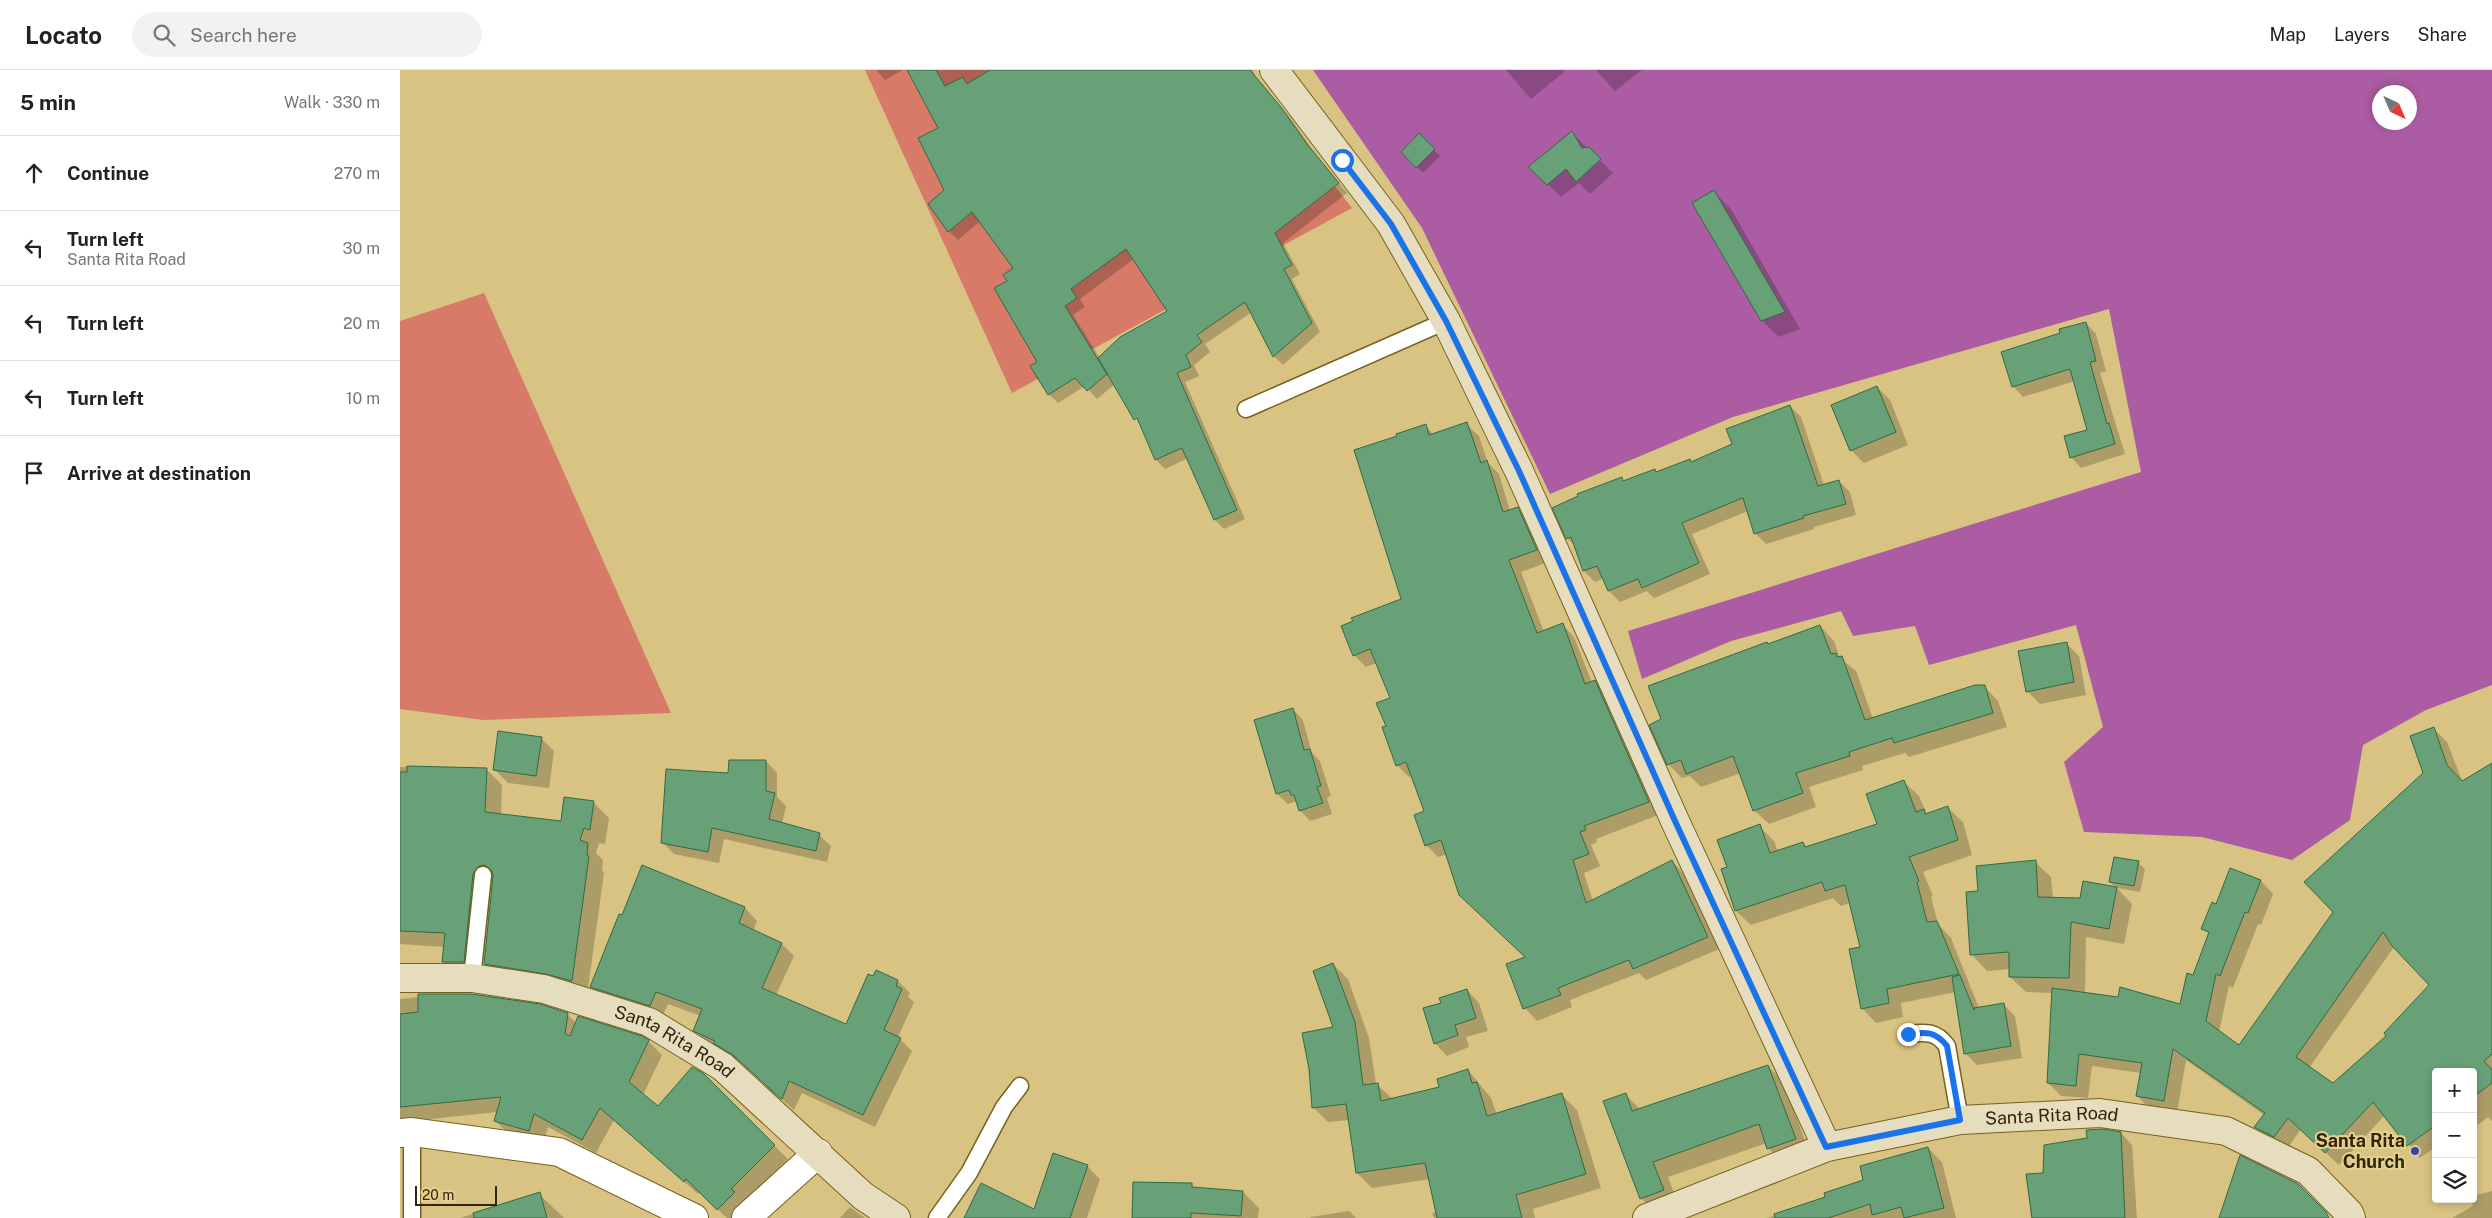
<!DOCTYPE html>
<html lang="en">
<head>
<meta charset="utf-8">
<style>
	body { margin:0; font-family:"Public Sans",sans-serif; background:#f2f2f2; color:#222 }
	.controls { position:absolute; right:15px; bottom:15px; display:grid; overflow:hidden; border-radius:5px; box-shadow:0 2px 8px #0003 }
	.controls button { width:45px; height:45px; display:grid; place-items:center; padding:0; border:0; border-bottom:1px solid #e0e0e0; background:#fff; color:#222; font:25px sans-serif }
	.compass { position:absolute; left:1972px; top:15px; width:45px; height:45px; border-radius:50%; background:#fff; box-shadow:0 2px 8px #0003; rotate:136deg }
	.scale { position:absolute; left:15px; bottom:12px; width:82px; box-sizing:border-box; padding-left:5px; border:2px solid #2f260b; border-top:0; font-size:14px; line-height:18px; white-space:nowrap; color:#2f260b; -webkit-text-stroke:4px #e6d08f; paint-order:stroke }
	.stop { position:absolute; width:15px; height:15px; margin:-11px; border:4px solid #1a73e8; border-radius:50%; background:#fff }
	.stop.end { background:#1a73e8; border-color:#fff; box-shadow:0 1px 5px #0008 }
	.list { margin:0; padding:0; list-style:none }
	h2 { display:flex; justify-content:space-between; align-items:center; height:65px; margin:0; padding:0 20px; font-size:21px }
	h2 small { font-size:16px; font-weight:400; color:#767676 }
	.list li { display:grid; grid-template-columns:32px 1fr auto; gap:15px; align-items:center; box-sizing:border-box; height:75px; padding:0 20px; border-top:1px solid #e0e0e0 }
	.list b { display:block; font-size:19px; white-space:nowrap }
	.list p { margin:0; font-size:16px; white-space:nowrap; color:#767676 }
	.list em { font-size:16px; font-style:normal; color:#767676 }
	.icon { flex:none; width:28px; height:28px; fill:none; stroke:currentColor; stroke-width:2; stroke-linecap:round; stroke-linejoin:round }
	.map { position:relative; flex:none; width:2092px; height:1148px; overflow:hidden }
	header { display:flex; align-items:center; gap:30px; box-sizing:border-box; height:70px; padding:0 25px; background:#fff; border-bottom:1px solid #e0e0e0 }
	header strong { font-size:24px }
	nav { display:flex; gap:28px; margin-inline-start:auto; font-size:18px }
	.search { width:350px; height:45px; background:#f2f2f2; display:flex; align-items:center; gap:12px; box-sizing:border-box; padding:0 18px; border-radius:28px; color:#767676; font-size:19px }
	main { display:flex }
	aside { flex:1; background:#fff }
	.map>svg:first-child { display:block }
</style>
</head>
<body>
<header>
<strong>Locato</strong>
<div class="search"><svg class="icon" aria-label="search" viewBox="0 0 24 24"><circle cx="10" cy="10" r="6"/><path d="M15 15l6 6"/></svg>Search here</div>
<nav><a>Map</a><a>Layers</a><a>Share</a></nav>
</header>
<main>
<aside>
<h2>5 min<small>Walk · 330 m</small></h2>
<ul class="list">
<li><svg class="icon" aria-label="ahead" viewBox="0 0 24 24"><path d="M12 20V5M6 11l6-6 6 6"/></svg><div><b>Continue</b></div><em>270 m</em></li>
<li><svg class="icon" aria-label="left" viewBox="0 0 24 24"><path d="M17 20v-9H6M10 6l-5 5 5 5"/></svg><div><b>Turn left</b><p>Santa Rita Road</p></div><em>30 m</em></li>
<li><svg class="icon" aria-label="left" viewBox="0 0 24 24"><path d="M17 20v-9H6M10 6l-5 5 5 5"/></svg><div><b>Turn left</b></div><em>20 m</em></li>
<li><svg class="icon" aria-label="left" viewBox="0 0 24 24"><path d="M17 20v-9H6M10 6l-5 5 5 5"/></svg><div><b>Turn left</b></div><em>10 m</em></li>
<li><svg class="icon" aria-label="arrive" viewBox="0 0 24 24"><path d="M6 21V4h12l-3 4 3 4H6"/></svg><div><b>Arrive at destination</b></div></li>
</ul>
</aside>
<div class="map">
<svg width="2092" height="1148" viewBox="0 0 2092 1148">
	<rect width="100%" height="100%" fill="#d8c382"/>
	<path fill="#d77a68" d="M 465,0 L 843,0 L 952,138 L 612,323 Z
		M 84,223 L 271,643 L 83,650 L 0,639 L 0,251 Z"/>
	<path fill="#ac5ca2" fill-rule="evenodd" d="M 913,0 L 2092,0 L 2092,615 L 2026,640 L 1963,675 L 1950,750 L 1892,790 L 1802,767 L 1684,762 L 1664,692 L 1703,657 L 1676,555 L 1529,595 L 1515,556 L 1453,566 L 1441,541 L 1331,571 L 1242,609 L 1228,561 L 1741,402 L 1709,239 L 1333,347 L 1150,424 L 1022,158 ZM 1980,22 L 2010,22 L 2010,52 L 1980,52 Z"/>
	<path fill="#0003" fill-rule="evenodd" d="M 476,0 L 503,0 L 485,10 Z
		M 509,0 L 853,0 L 855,6 L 889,46 L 916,85 L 947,123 L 883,173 L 900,204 L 892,209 L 920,262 L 883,295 L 874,286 L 852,242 L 805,274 L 810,282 L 794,295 L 799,306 L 785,312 L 845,449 L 824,459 L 815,450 L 788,388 L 765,399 L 756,390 L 740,354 L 715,314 L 697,329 L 685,316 L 658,333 L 649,324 L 609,211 L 615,199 L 580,151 L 558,170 L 549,161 L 540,58 ZM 734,189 L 769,241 L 700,288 L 673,245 L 685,237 L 680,229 Z
		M 1106,0 L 1164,0 L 1165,1 L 1131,29 Z
		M 1196,0 L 1242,0 L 1215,21 Z
		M 1172,63 L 1213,103 L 1190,124 L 1179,113 L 1161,127 L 1130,97 Z
		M 1019,65 L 1040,86 L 1023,103 L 1002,82 Z
		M 1314,122 L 1331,139 L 1400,259 L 1378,267 L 1362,250 Z
		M 1686,253 L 1696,264 L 1706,301 L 1700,303 L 1725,384 L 1681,398 L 1671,387 L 1688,361 L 1675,311 L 1623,327 L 1613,316 Z
		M 1477,317 L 1490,330 L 1508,375 L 1464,393 L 1451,380 Z
		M 1390,336 L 1401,347 L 1424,415 L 1439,411 L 1450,422 L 1456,445 L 1414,457 L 1414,459 L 1366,474 L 1355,463 L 1348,441 L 1292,464 L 1310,504 L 1254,528 L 1247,521 L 1220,532 L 1209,521 L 1204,508 L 1195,512 L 1184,501 L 1175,476 L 1167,468 L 1222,409 L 1224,411 L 1255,400 L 1258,403 L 1289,390 L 1292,393 L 1334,375 Z
		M 1066,354 L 1079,366 L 1088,393 L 1099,404 L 1110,441 L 1117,438 L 1130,450 L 1148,492 L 1121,502 L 1144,562 L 1162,554 L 1174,567 L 1192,613 L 1195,612 L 1207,624 L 1261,744 L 1196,769 L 1197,772 L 1191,775 L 1200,796 L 1184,803 L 1193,831 L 1272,791 L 1284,804 L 1319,879 L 1246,910 L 1239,903 L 1170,930 L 1172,937 L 1137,951 L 1125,938 L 1108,895 L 1127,888 L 1047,784 L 1038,787 L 1026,775 L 1026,742 L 1012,706 L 1009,707 L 997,695 L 987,657 L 991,629 L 977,593 L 966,597 L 954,585 L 1002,530 L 999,367 L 1025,355 L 1034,365 Z
		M 1420,556 L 1434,571 L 1440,588 L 1456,601 L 1473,649 L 1584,616 L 1598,631 L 1607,657 L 1509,687 L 1505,683 L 1462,696 L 1463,700 L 1409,717 L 1416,737 L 1369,754 L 1354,740 L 1341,703 L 1301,717 L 1290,706 L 1282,708 L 1268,694 L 1263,649 L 1369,576 Z
		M 1666,573 L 1679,586 L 1686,625 L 1640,634 L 1627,621 Z
		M 893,639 L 903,650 L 912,683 L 920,691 L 931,726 L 927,728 L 932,744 L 910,751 L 900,740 L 897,731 L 888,734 L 877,724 L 855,651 Z
		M 2034,659 L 2047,672 L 2063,713 L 2092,694 L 2092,1051 L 2088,1047 L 2078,1055 L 2073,1051 L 2073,1002 L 2036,1002 L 2036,1077 L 2020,1088 L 1985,1045 L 1939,1095 L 1901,1059 L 1887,1079 L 1868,1070 L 1856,1057 L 1864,1045 L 1786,990 L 1777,1043 L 1750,1039 L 1737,1026 L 1741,1003 L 1692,996 L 1688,1028 L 1661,1026 L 1648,1013 L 1653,923 L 1626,922 L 1610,907 L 1610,899 L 1587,901 L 1572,885 L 1567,824 L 1579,823 L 1635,792 L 1651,807 L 1653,829 L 1681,829 L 1716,818 L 1710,812 L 1738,793 L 1745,799 L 1740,822 L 1717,818 L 1732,834 L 1724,874 L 1686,867 L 1685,923 L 1781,936 L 1810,865 L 1803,859 L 1817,835 L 1831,800 L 1861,811 L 1873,824 L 1861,855 L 1858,854 L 1833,918 L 1829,916 L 1819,962 L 1839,976 L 1934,842 L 2024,703 ZM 1994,877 L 2031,915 L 1988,966 L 1933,1015 L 1909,998 Z
		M 141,668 L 154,681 L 149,718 L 108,713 L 95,700 Z
		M 366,691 L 377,703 L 377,727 L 386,736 L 382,754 L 419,765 L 431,776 L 427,792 L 324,769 L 319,793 L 274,784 L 262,772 L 330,704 Z
		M 0,697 L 86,699 L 102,715 L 101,745 L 162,753 L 193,732 L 209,748 L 205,774 L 199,773 L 196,783 L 203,790 L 202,800 L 204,803 L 187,926 L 100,909 L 85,894 L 94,812 L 88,820 L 79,907 L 59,907 L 43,892 L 45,877 L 0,874 Z
		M 1504,712 L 1519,726 L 1527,744 L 1548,738 L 1563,752 L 1572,785 L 1523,802 L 1533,826 L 1531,827 L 1538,854 L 1551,868 L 1579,938 L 1603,934 L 1615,946 L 1622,988 L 1577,995 L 1565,983 L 1556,922 L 1501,933 L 1503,947 L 1476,953 L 1462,938 L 1462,878 L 1450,833 L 1441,836 L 1433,828 L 1351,855 L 1336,841 L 1323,800 L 1329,798 L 1359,756 L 1374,771 L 1378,781 L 1403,773 L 1408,778 L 1479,755 Z
		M 243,797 L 345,838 L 357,851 L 353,861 L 382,874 L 394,886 L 376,925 L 447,956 L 498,911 L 510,923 L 508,927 L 514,932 L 498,967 L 512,981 L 475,1057 L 402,1023 L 394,1040 L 347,997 L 322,980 L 307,973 L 295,960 L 301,946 L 268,934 L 262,947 L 203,929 L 191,917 Z
		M 933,894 L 948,909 L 969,968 L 976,1014 L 993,1029 L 1041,1018 L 1068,1000 L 1091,1028 L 1097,1045 L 1162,1025 L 1177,1040 L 1201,1118 L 1133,1139 L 1135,1148 L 1034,1148 L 1032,1143 L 1037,1142 L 1030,1109 L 972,1118 L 957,1103 L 950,1050 L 928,1052 L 913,1037 L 935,958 Z
		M 1067,920 L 1079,933 L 1088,961 L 1066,967 L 1069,977 L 1047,986 L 1035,973 L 1042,934 Z
		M 19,927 L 167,944 L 176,953 L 179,948 L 248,971 L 262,985 L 243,1025 L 258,1038 L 302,1004 L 388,1089 L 344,1133 L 335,1148 L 327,1148 L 300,1122 L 298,1124 L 214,1050 L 196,1083 L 148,1057 L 143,1074 L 109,1064 L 95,1051 L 98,1042 L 30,1049 L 30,1057 L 0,1059 L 0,929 Z
		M 1368,996 L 1384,1012 L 1410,1085 L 1384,1094 L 1368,1078 L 1367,1073 L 1268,1107 L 1279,1136 L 1257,1144 L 1241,1128 L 1226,1025 L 1240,1039 Z
		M 1721,1063 L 1732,1075 L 1737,1148 L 1631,1148 L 1627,1106 L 1644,1105 Z
		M 1528,1078 L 1542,1092 L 1556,1148 L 1367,1148 L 1427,1128 L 1465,1111 Z
		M 687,1096 L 700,1109 L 687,1148 L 570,1148 L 635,1141 Z
		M 791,1114 L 796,1119 L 843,1122 L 859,1138 L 858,1148 L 733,1148 Z
		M 2092,1121 L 2092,1148 L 2052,1148 L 2073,1136 L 2071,1129 L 2073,1126 Z
		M 139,1124 L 164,1148 L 60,1148 Z
		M 450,1137 L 465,1148 L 440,1148 Z
		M 949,1141 L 956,1148 L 910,1148 L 910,1147 Z"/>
	<path fill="#68a178" stroke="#316a43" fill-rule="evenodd" d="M 507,0 L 536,0 L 545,16 L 563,7 L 567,14 L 590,0 L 850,0 L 880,36 L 907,74 L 939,113 L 875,163 L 892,195 L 884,199 L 912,253 L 873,287 L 845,232 L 797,265 L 802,272 L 786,285 L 791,297 L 777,303 L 837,440 L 814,450 L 782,378 L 755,390 L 737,348 L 734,350 L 698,288 L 720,267 L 767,241 L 726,179 L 671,219 L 677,228 L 665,236 L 707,304 L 687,321 L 675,308 L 648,325 L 630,296 L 637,292 L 594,218 L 607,211 L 603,205 L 613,198 L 572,142 L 548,162 L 528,134 L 544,120 L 518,68 L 538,58 Z
		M 1172,61 L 1182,78 L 1189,77 L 1201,89 L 1176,112 L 1166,99 L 1147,115 L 1128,97 Z
		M 1019,63 L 1035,79 L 1016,98 L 1001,82 Z
		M 1314,120 L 1385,242 L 1361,251 L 1292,133 Z
		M 1686,252 L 1696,291 L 1690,292 L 1707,354 L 1709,353 L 1715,374 L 1670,388 L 1664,366 L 1687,360 L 1670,299 L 1612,317 L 1601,282 L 1660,263 L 1659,259 Z
		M 1477,316 L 1496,362 L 1450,381 L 1431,335 Z
		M 1390,335 L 1418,416 L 1439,410 L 1446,434 L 1403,446 L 1404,448 L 1354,464 L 1343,428 L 1340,429 L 1282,453 L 1299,493 L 1242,518 L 1238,509 L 1208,521 L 1197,496 L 1183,501 L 1171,467 L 1166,469 L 1152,438 L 1178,426 L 1177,424 L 1222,407 L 1223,411 L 1255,399 L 1256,402 L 1290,389 L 1291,392 L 1332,374 L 1326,359 Z
		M 1067,352 L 1081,393 L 1087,390 L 1103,442 L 1118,437 L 1137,480 L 1109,490 L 1137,563 L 1163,553 L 1185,614 L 1195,610 L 1249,732 L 1184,756 L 1186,760 L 1180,762 L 1189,784 L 1173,790 L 1186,833 L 1272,790 L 1308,867 L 1233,899 L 1229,890 L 1158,918 L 1161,925 L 1123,939 L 1106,894 L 1125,887 L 1059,825 L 1041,770 L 1025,776 L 1014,745 L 1024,741 L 1006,692 L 996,696 L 982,657 L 986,656 L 976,633 L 990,628 L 970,579 L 953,586 L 941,556 L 953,551 L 951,548 L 1001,529 L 954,380 L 997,366 L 996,364 L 1026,354 L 1029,365 Z
		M 1420,555 L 1431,584 L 1436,583 L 1437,587 L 1442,586 L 1465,650 L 1575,615 L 1585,615 L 1593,643 L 1494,673 L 1492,668 L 1449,682 L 1450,686 L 1396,703 L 1403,723 L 1353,741 L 1333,686 L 1286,704 L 1281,690 L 1267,695 L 1249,655 L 1261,649 L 1248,616 L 1367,572 L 1368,574 Z
		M 1667,572 L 1674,612 L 1626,622 L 1618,581 Z
		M 893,638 L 904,680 L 910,679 L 921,716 L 917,717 L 923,733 L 899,741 L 894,725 L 891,725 L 889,720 L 876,724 L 854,650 Z
		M 2034,657 L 2047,695 L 2062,711 L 2092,693 L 2092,984 L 2084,991 L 2092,1000 L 2092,1013 L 2073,1027 L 2073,1002 L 2036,1002 L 2036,1055 L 2007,1076 L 1973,1032 L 1925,1083 L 1888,1048 L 1874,1067 L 1854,1057 L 1865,1043 L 1773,979 L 1764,1031 L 1736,1026 L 1742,993 L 1679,984 L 1676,1016 L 1647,1013 L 1652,918 L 1718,927 L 1720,917 L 1780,934 L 1787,903 L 1793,905 L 1809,862 L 1801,859 L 1812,832 L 1816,834 L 1830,798 L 1861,810 L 1848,843 L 1845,842 L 1820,906 L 1816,904 L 1806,951 L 1839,975 L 1933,842 L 1904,812 L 2023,703 L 2010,666 ZM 1983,862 L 1992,876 L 2029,915 L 1984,963 L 1986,966 L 1933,1013 L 1896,987 Z
		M 98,661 L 142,667 L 136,706 L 93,700 Z
		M 329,690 L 366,690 L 366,721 L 375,723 L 369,749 L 420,763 L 416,781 L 312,758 L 308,782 L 261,773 L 266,699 L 328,703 Z
		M 7,696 L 87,698 L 85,742 L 161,751 L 164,727 L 194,731 L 190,760 L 184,758 L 180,770 L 188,773 L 187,785 L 189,786 L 172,911 L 146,904 L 84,894 L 93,806 L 92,801 L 85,795 L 79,796 L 73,804 L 64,892 L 42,892 L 45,863 L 0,861 L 0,702 L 7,702 Z
		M 1504,710 L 1516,742 L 1524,739 L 1525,744 L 1548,736 L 1558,770 L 1509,787 L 1519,811 L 1517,812 L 1527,852 L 1537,851 L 1559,904 L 1487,919 L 1489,933 L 1461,939 L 1449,879 L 1460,877 L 1445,815 L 1425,821 L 1422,812 L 1335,841 L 1321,799 L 1327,797 L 1317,770 L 1360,754 L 1370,783 L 1403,772 L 1405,777 L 1477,754 L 1466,724 Z
		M 1714,787 L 1739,791 L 1734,816 L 1709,812 Z
		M 1636,790 L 1638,827 L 1680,828 L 1683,811 L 1717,817 L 1709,859 L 1671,852 L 1669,908 L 1609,907 L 1609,882 L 1570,885 L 1566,822 L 1578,821 L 1576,796 Z
		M 242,795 L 345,837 L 339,853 L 382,873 L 362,918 L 446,954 L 468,904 L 473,906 L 476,900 L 498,910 L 496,916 L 502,919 L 484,960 L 501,968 L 463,1045 L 389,1011 L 382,1029 L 380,1028 L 333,985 L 313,973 L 315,971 L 293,961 L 302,939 L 256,922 L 250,936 L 190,917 L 219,844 L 222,845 Z
		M 933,893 L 955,952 L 963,1015 L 978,1013 L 981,1031 L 1039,1017 L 1037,1009 L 1068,999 L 1072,1013 L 1077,1012 L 1087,1046 L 1162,1023 L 1186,1104 L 1116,1125 L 1122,1148 L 1037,1148 L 1025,1093 L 956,1103 L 946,1034 L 912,1038 L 909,999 L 902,963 L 933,957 L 913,901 Z
		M 1560,905 L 1574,940 L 1574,938 L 1604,933 L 1611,976 L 1564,984 L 1552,907 Z
		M 1067,919 L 1076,948 L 1055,955 L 1058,965 L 1034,974 L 1023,938 L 1041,933 L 1039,928 Z
		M 18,924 L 71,924 L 140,934 L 168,943 L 165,964 L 170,966 L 178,946 L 242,966 L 249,970 L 229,1012 L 258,1036 L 292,997 L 303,1003 L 375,1075 L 331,1119 L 335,1122 L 317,1140 L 286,1109 L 284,1112 L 200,1038 L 182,1070 L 134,1044 L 129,1061 L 94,1051 L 101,1027 L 0,1037 L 0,944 L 18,942 Z
		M 1368,995 L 1396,1069 L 1367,1079 L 1359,1054 L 1253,1092 L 1264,1120 L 1240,1129 L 1203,1031 L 1226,1023 L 1232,1041 Z
		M 1703,1059 L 1721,1062 L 1725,1148 L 1632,1148 L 1626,1104 L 1643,1103 L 1644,1075 L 1687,1068 L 1686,1060 Z
		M 1528,1077 L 1544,1138 L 1504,1148 L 1501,1137 L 1472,1145 L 1470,1134 L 1428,1148 L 1375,1148 L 1374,1144 L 1425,1127 L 1424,1123 L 1463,1110 L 1460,1096 Z
		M 653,1083 L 688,1095 L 670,1148 L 564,1148 L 581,1113 L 634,1139 Z
		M 1840,1085 L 1898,1114 L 1926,1142 L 1929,1148 L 1819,1148 Z
		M 733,1112 L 792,1113 L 792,1117 L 843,1121 L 841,1146 L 791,1143 L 791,1148 L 732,1148 Z
		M 140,1122 L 147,1148 L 74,1148 L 73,1143 Z"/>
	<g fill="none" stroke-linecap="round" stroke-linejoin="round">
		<defs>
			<path id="lane" d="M 846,339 L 1046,251
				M 72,908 L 83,805
				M 1508,964 C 1526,962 1536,961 1547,976 L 1560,1050
				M 12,1062 L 12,1148
				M 537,1148 L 569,1103 L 604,1037 L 620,1016"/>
			<path id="street" d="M 0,1063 L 12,1062 L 159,1082 L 294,1148
				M 346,1148 L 418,1083"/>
			<g id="secondary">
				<path d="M 874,0 L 991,154 L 1046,251 L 1119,401 L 1275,751 L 1427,1077"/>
				<path id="s1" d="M 0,908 L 72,908 L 144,919 L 249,952 L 323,997 L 463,1126 L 496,1148"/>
				<path id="s2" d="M 1247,1148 L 1427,1077 L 1560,1050 L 1700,1043 L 1826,1061 L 1908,1101 L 1949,1143 L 1951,1148"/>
			</g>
		</defs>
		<use href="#lane" stroke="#756220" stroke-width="19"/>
		<use href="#street" stroke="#756220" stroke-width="30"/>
		<use href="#secondary" stroke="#756220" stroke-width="30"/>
		<use href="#lane" stroke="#fff" stroke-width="16"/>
		<use href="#street" stroke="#fff" stroke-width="28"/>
		<use href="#secondary" stroke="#e6ddbe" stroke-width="28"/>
	</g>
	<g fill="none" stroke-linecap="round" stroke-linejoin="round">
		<path stroke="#1a73e8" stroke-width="6" d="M 942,90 L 991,154 L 1046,251 L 1119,401 L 1275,751 L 1426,1077 L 1560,1050 L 1547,976 C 1535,961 1527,962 1508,964"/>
	</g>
	<circle fill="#3744b7" stroke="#e6d08f" stroke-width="2" cx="2015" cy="1081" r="5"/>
	<g text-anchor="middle" stroke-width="4" stroke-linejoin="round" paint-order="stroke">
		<g font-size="18" fill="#2f260b" stroke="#e6d08f">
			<text dy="6" stroke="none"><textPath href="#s1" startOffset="286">Santa Rita Road</textPath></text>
			<text dy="6" stroke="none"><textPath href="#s2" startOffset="421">Santa Rita Road</textPath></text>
		</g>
		<g font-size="18" font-weight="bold" fill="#2f260b" stroke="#e6d08f" text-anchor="end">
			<text x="2005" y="1077">Santa Rita<tspan x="2005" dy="21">Church</tspan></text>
		</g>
	</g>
</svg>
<div class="controls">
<button>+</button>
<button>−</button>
<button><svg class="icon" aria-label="layers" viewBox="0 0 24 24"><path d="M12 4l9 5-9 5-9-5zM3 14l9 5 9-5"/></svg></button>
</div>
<svg class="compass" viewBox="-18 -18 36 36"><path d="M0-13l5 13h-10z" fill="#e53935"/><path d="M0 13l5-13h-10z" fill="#767676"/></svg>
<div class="scale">20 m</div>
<div class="stop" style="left:942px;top:90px"></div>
<div class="stop end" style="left:1508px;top:964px"></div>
</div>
</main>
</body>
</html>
